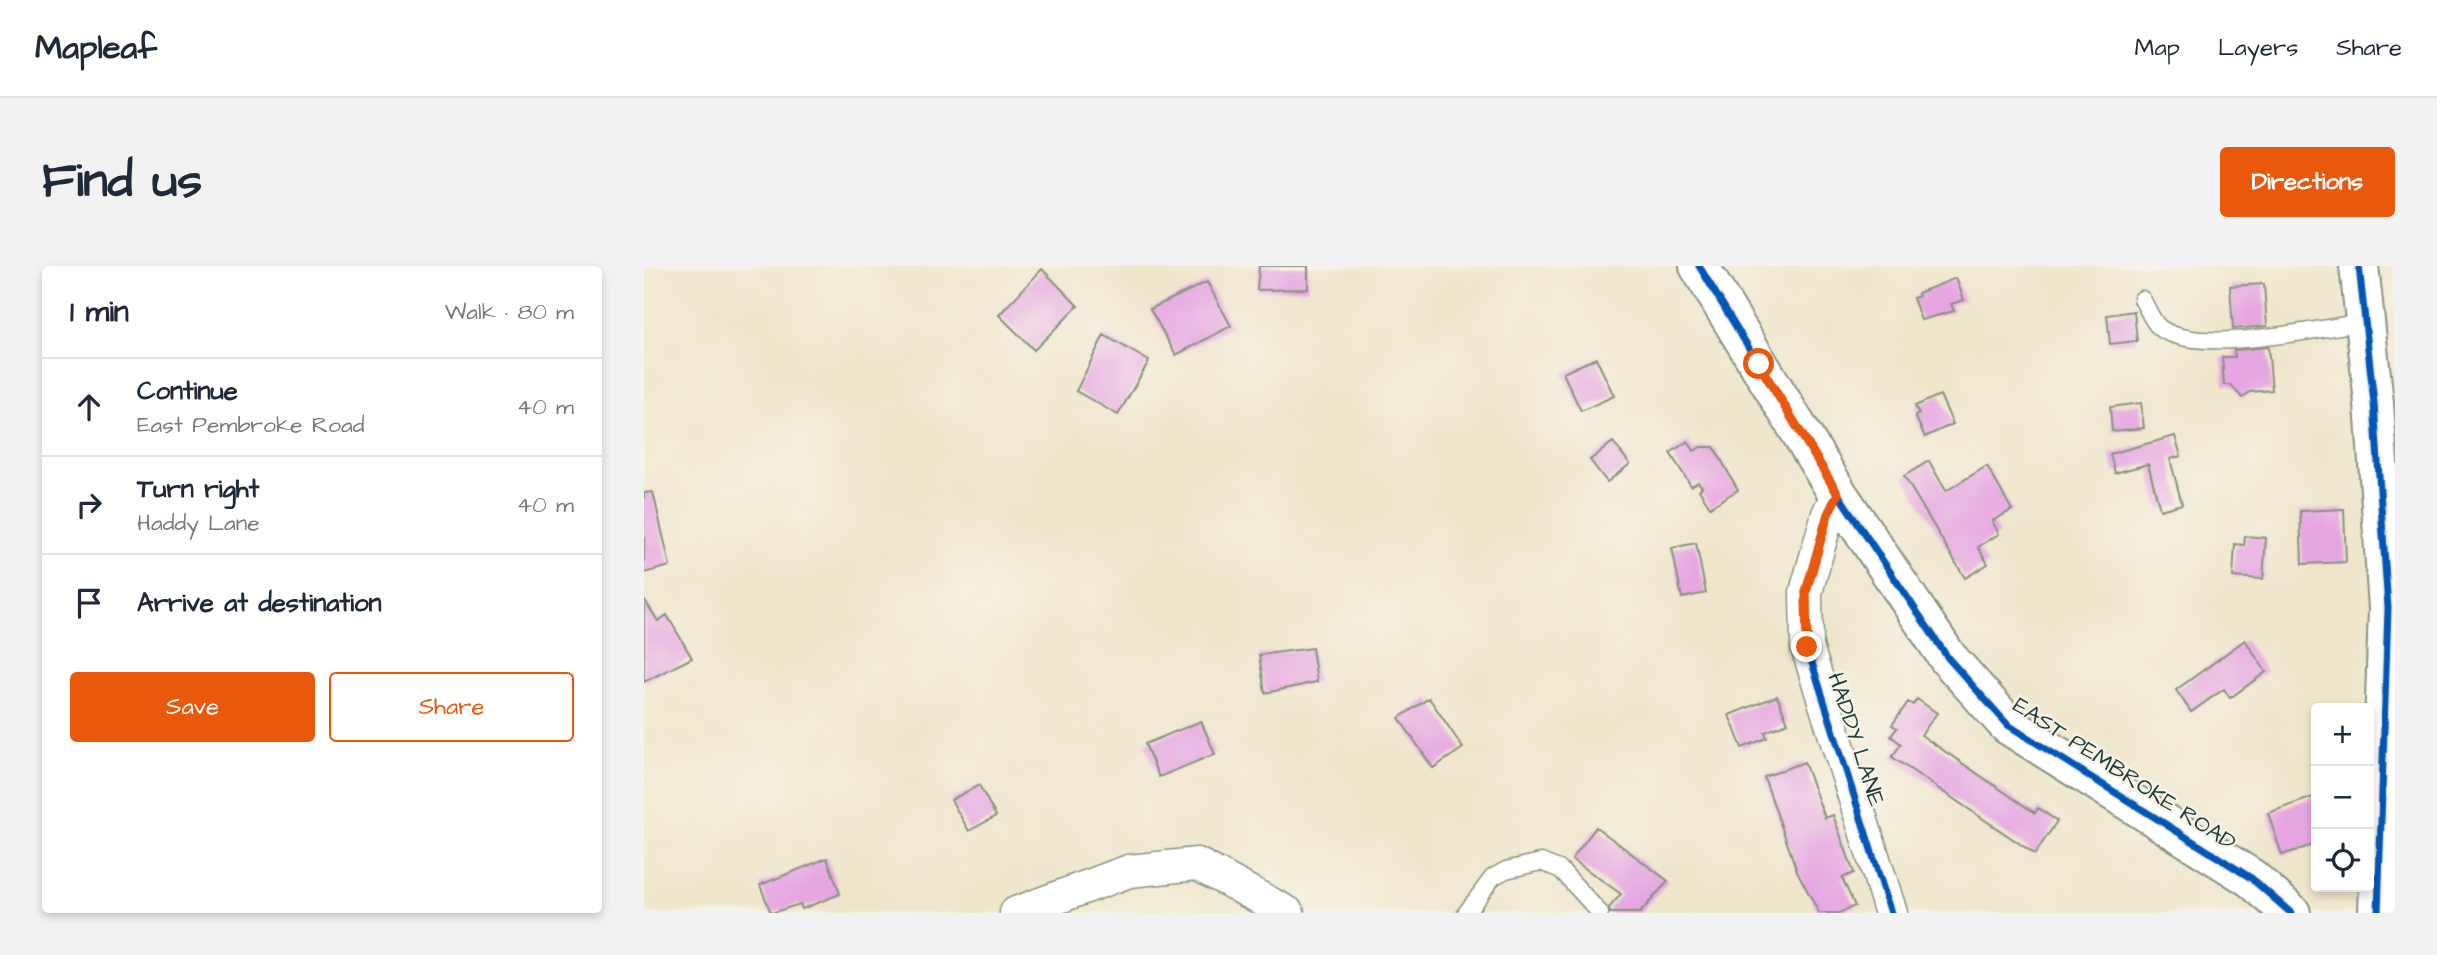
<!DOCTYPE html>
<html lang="en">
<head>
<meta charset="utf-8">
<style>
	body { margin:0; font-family:"Architects Daughter",sans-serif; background:#f2f2f3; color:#1f2937 }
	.controls { position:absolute; right:21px; bottom:21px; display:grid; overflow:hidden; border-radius:7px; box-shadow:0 4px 10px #0003 }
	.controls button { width:63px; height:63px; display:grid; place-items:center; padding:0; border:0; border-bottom:2px solid #e0e1e3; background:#fff; color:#1f2937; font:35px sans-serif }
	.stop { position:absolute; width:21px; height:21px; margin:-16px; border:5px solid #ea580c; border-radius:50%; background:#fff }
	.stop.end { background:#ea580c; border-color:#fff; box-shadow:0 2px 7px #0008 }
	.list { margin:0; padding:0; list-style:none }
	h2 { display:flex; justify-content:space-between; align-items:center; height:91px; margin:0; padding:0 28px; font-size:30px }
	h2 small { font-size:23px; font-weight:400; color:#747a83 }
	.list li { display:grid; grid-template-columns:46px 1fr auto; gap:21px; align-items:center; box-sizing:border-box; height:98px; padding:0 28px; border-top:2px solid #e0e1e3 }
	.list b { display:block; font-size:26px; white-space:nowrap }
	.list p { margin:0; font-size:23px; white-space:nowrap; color:#747a83 }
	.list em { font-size:23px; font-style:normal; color:#747a83 }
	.actions { display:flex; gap:14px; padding:21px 28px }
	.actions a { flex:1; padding:16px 0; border:2px solid #ea580c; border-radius:7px; text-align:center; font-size:24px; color:#ea580c }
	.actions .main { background:#ea580c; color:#fff }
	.icon { flex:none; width:38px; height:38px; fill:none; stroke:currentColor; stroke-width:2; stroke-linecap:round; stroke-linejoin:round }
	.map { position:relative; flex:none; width:1751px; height:647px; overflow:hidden; border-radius:7px }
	header { display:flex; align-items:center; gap:42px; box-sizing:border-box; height:98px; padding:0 35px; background:#fff; border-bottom:2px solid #e0e1e3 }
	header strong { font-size:33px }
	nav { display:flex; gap:38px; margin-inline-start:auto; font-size:24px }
	.intro { display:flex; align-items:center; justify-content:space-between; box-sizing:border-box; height:168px; padding:0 42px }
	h1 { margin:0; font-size:49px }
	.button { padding:18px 32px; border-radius:7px; background:#ea580c; color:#fff; font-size:24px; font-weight:700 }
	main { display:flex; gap:42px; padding:0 42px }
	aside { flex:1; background:#fff; border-radius:7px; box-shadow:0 4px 10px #0003 }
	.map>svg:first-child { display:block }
</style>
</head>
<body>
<header>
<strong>Mapleaf</strong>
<nav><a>Map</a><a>Layers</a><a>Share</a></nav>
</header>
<div class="intro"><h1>Find us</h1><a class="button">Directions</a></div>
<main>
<aside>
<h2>1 min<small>Walk · 80 m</small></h2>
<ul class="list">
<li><svg class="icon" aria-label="ahead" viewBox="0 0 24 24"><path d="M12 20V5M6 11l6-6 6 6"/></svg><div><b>Continue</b><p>East Pembroke Road</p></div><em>40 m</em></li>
<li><svg class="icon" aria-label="right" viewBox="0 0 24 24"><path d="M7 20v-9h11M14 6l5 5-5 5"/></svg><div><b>Turn right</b><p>Haddy Lane</p></div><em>40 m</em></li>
<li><svg class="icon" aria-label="arrive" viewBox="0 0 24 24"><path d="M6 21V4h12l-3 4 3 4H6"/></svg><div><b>Arrive at destination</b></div></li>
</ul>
<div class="actions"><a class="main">Save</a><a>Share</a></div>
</aside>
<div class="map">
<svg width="1751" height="647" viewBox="0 0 1751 647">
	<rect width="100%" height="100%" fill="#f7f3e8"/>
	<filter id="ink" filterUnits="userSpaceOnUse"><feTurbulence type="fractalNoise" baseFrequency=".0143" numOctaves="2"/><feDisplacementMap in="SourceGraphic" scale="14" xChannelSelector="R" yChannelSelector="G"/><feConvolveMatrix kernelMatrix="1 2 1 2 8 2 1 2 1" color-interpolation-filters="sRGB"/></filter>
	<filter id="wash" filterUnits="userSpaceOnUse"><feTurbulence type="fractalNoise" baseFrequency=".00686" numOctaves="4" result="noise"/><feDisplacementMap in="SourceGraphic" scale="28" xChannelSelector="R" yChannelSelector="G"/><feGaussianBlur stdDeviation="1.57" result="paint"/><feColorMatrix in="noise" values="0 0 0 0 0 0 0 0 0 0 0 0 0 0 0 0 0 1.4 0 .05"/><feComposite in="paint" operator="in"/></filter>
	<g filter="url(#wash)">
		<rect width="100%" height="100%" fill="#f0e6cc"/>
		<g id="blocks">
			<path fill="#e6a6e2" d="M 615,0 L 664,0 L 664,23 L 613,24 Z
				M 398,3 L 434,40 L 390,84 L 355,49 Z
				M 1312,12 L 1320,34 L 1307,38 L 1310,45 L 1277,54 L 1269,32 L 1275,30 L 1274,27 Z
				M 563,16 L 587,60 L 532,89 L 506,43 Z
				M 1620,18 L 1623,60 L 1589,63 L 1586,20 Z
				M 1490,45 L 1493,75 L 1466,78 L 1463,49 Z
				M 460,69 L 505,95 L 474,149 L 432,125 Z
				M 1624,81 L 1628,124 L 1606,126 L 1598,132 L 1587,119 L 1580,119 L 1578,91 L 1591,91 L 1590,84 Z
				M 952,92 L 970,130 L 937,145 L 919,107 Z
				M 1296,129 L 1309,158 L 1281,171 L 1271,150 L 1275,148 L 1271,140 Z
				M 1497,137 L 1500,162 L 1468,165 L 1466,141 Z
				M 1531,170 L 1537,190 L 1526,193 L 1538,238 L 1516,244 L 1504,198 L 1471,207 L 1466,188 Z
				M 1044,175 L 1050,185 L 1057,181 L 1070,181 L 1094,224 L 1066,241 L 1055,224 L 1058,221 L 1054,216 L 1047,220 L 1026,187 Z
				M 969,176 L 986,198 L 963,216 L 946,194 Z
				M 1285,195 L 1302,225 L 1343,200 L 1368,244 L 1348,255 L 1355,268 L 1334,281 L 1344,298 L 1321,312 L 1260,210 Z
				M 9,226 L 26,300 L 0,307 L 0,227 Z
				M 1700,243 L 1702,296 L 1658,298 L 1656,245 Z
				M 1601,270 L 1622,272 L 1619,313 L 1589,311 L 1591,278 L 1600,279 Z
				M 1052,277 L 1062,327 L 1038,332 L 1028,282 Z
				M 0,333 L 14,355 L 23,349 L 48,392 L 0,416 Z
				M 1601,374 L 1622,406 L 1586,432 L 1580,423 L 1547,446 L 1532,424 Z
				M 668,382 L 673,416 L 621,427 L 615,389 Z
				M 1133,430 L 1144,457 L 1121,466 L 1123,472 L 1098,482 L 1085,449 Z
				M 785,432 L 819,482 L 789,502 L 755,452 Z
				M 1273,433 L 1293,447 L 1277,469 L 1391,547 L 1394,542 L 1413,555 L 1391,588 L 1248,491 L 1257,478 L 1247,470 L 1253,462 L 1248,459 L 1264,436 L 1269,439 Z
				M 557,455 L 571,488 L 515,511 L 501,478 Z
				M 1160,496 L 1181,552 L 1189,549 L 1210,607 L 1198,612 L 1211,640 L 1195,647 L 1175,647 L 1153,605 L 1120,511 Z
				M 335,519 L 352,550 L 325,565 L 307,534 Z
				M 1672,530 L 1672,578 L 1638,589 L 1624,547 Z
				M 952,561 L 1024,615 L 996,647 L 966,647 L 965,642 L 977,628 L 928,593 Z
				M 183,592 L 196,628 L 158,643 L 156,638 L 127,647 L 116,619 Z"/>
		</g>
	</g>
	<g filter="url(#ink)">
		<use href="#blocks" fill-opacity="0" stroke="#889280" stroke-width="2"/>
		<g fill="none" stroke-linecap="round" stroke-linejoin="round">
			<defs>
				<path id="service" d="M 1498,33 C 1503,41 1508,55 1515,61 C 1551,91 1675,62 1721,56
					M 822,647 L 849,611 L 862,604 L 897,596 L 917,604 L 956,647"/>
				<path id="minor" d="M 1194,228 L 1184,248 L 1162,326 L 1163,381 L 1247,647
					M 372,647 L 485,605 L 553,598 L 644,647"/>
				<path id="tertiary" d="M 1055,0 L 1194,228 L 1304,392 L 1364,459 L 1607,612 L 1647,647
					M 1715,0 L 1730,137 L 1744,342 L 1734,647"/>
			</defs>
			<use href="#service" stroke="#889280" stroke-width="19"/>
			<use href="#minor" stroke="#889280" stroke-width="35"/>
			<use href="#tertiary" stroke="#889280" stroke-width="42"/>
			<use href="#service" stroke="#fff" stroke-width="16"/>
			<use href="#minor" stroke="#fff" stroke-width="32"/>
			<use href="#tertiary" stroke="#fff" stroke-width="38"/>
			<defs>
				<path id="cycleway" d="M 1055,0 L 1194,228 L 1304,392 L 1364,459 L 1607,612 L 1647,647
					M 1715,0 L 1730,137 L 1744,342 L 1734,647
					M 1194,228 L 1184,248 L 1162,326 L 1163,381 L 1247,647"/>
			</defs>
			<use href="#cycleway" stroke="#f7f3e8" stroke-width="11"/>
			<use href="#cycleway" stroke="#0057b8" stroke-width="7"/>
		</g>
	</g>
	<g fill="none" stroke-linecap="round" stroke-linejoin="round" filter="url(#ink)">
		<path stroke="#ea580c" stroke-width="9" d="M 1115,98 L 1194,228 L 1184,248 L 1162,326 L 1163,381"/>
	</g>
	<g text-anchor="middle" stroke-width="5" stroke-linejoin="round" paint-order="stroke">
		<g font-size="23" fill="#1f3d34" stroke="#f7f3e8">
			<text transform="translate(1213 473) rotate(72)" y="8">HADDY LANE</text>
			<text transform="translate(1481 507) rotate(33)" y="8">EAST PEMBROKE ROAD</text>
		</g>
	</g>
</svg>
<div class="controls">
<button>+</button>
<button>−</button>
<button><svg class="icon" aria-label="locate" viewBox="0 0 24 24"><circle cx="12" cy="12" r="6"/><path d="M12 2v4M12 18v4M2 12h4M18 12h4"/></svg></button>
</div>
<div class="stop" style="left:1115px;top:98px"></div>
<div class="stop end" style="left:1163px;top:381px"></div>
</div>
</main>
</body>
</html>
